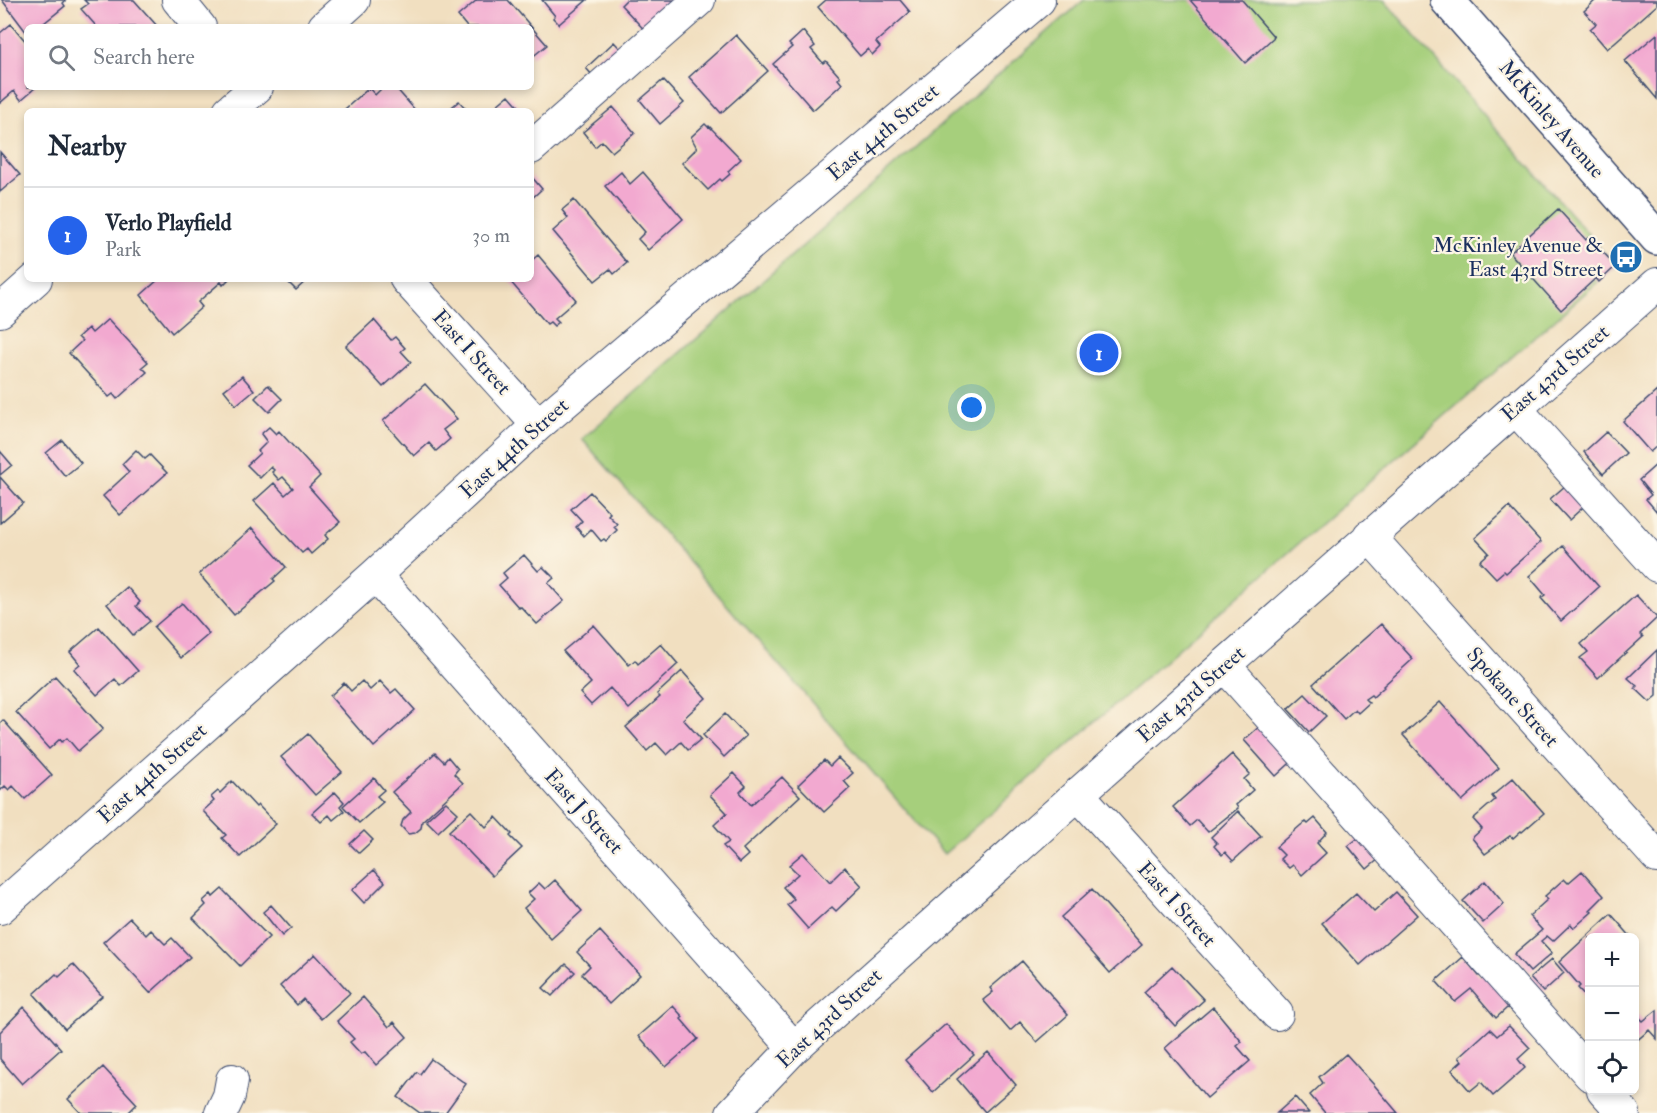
<!DOCTYPE html>
<html lang="en">
<head>
<meta charset="utf-8">
<style>
	body { margin:0; font-family:"IM FELL Double Pica",serif; background:#f2f2f3; color:#1f2937 }
	.controls { position:absolute; right:18px; bottom:18px; display:grid; overflow:hidden; border-radius:9px; box-shadow:0 3px 9px #0003 }
	.controls button { width:54px; height:54px; display:grid; place-items:center; padding:0; border:0; border-bottom:2px solid #e0e1e3; background:#fff; color:#1f2937; font:30px sans-serif }
	.you { position:absolute; left:972px; top:408px; width:21px; height:21px; margin:-15px; border:4px solid #fff; border-radius:50%; background:#1a73e8; box-shadow:0 0 0 9px #1a73e833 }
	.badge { display:grid; place-items:center; width:39px; height:39px; border-radius:50%; background:#2563eb; color:#fff; font-size:20px; font-weight:700 }
	.pin { position:absolute; translate:-50% -50%; border:3px solid #fff; box-shadow:0 2px 6px #0006 }
	.list { margin:0; padding:0; list-style:none }
	h2 { display:flex; justify-content:space-between; align-items:center; height:78px; margin:0; padding:0 24px; font-size:26px }
	h2 small { font-size:20px; font-weight:400; color:#747a83 }
	.list li { display:grid; grid-template-columns:39px 1fr auto; gap:18px; align-items:center; box-sizing:border-box; height:96px; padding:0 24px; border-top:2px solid #e0e1e3 }
	.list b { display:block; font-size:22px; white-space:nowrap }
	.list p { margin:0; font-size:20px; white-space:nowrap; color:#747a83 }
	.list em { font-size:20px; font-style:normal; color:#747a83 }
	.icon { flex:none; width:33px; height:33px; fill:none; stroke:currentColor; stroke-width:2; stroke-linecap:round; stroke-linejoin:round }
	.map { position:relative; flex:none; width:1657px; height:1113px; overflow:hidden }
	.search { position:absolute; background:#fff; box-shadow:0 3px 9px #0003; left:24px; top:24px; width:510px; height:66px; display:flex; align-items:center; gap:15px; box-sizing:border-box; padding:0 21px; border-radius:9px; color:#747a83; font-size:22px }
	.panel { position:absolute; background:#fff; box-shadow:0 3px 9px #0003; left:24px; top:108px; width:510px; height:174px; border-radius:9px }
	.map>svg:first-child { display:block }
</style>
</head>
<body>
<div class="map">
<svg width="1657" height="1113" viewBox="0 0 1657 1113">
	<rect width="100%" height="100%" fill="#fcf5e5"/>
	<filter id="ink" filterUnits="userSpaceOnUse"><feTurbulence type="fractalNoise" baseFrequency=".0167" numOctaves="2"/><feDisplacementMap in="SourceGraphic" scale="12" xChannelSelector="R" yChannelSelector="G"/><feConvolveMatrix kernelMatrix="1 2 1 2 8 2 1 2 1" color-interpolation-filters="sRGB"/></filter>
	<filter id="wash" filterUnits="userSpaceOnUse"><feTurbulence type="fractalNoise" baseFrequency=".008" numOctaves="4" result="noise"/><feDisplacementMap in="SourceGraphic" scale="24" xChannelSelector="R" yChannelSelector="G"/><feGaussianBlur stdDeviation="1.35" result="paint"/><feColorMatrix in="noise" values="0 0 0 0 0 0 0 0 0 0 0 0 0 0 0 0 0 1.4 0 .05"/><feComposite in="paint" operator="in"/></filter>
	<g filter="url(#wash)">
		<rect width="100%" height="100%" fill="#f1dfc0"/>
		<path fill="#a6cf7b" stroke="#607f6c" stroke-width="1.5" d="M 1084,0 L 1384,0 L 1616,266 L 944,854 L 582,439 Z"/>
		<g id="blocks">
			<path fill="#f2a9d0" d="M 2,0 L 66,0 L 63,3 L 65,6 L 39,27 L 27,27 L 27,33 Z
				M 84,0 L 134,0 L 158,27 L 97,27 L 81,9 L 88,4 Z
				M 477,0 L 508,0 L 547,45 L 531,58 L 531,27 L 467,27 L 458,16 Z
				M 542,0 L 587,0 L 559,24 L 553,18 L 555,16 Z
				M 626,0 L 677,0 L 653,39 L 621,5 Z
				M 826,0 L 900,0 L 910,12 L 876,42 L 880,47 L 872,55 L 868,49 L 860,56 L 818,7 Z
				M 1190,0 L 1242,0 L 1274,37 L 1245,63 Z
				M 1596,0 L 1657,0 L 1657,5 L 1607,49 L 1590,29 L 1596,24 L 1584,11 Z
				M 11,24 L 27,43 L 27,87 L 36,87 L 21,100 L 14,91 L 0,103 L 0,33 Z
				M 803,31 L 815,46 L 811,49 L 823,63 L 826,61 L 840,77 L 838,79 L 842,84 L 813,110 L 773,64 L 792,47 L 789,44 Z
				M 1657,34 L 1657,99 L 1625,61 Z
				M 736,35 L 768,71 L 721,113 L 689,77 Z
				M 614,42 L 628,57 L 599,83 L 586,68 Z
				M 663,80 L 684,103 L 660,124 L 640,100 Z
				M 383,87 L 395,87 L 416,111 L 346,111 L 345,109 L 369,88 L 375,95 Z
				M 509,95 L 523,111 L 490,111 Z
				M 459,101 L 468,111 L 447,111 Z
				M 613,107 L 635,133 L 612,152 L 602,141 L 595,147 L 583,132 Z
				M 705,124 L 708,127 L 709,126 L 741,159 L 728,171 L 730,174 L 722,181 L 720,179 L 708,190 L 682,163 L 697,148 L 691,137 Z
				M 0,152 L 20,175 L 0,192 Z
				M 621,172 L 630,184 L 643,172 L 683,219 L 648,250 L 638,239 L 645,232 L 605,186 Z
				M 531,176 L 542,189 L 531,199 Z
				M 574,200 L 627,263 L 614,274 L 610,269 L 595,281 L 553,231 L 568,218 L 562,210 Z
				M 1558,209 L 1586,240 L 1589,237 L 1616,266 L 1599,282 L 1596,278 L 1561,310 L 1510,253 Z
				M 538,255 L 576,300 L 555,318 L 559,322 L 554,326 L 550,322 L 547,324 L 509,280 L 531,279 L 531,261 Z
				M 159,279 L 229,279 L 223,285 L 221,282 L 198,302 L 202,307 L 172,333 L 141,295 Z
				M 285,279 L 308,279 L 296,290 Z
				M 108,319 L 148,362 L 142,367 L 147,372 L 117,399 L 113,394 L 109,397 L 69,353 L 82,341 L 78,337 L 88,328 L 92,333 Z
				M 374,320 L 391,340 L 395,337 L 405,348 L 401,351 L 411,362 L 383,387 L 346,346 Z
				M 242,376 L 254,390 L 236,405 L 224,390 Z
				M 425,384 L 457,419 L 443,430 L 450,439 L 436,451 L 429,443 L 414,456 L 383,421 Z
				M 268,385 L 282,399 L 269,412 L 255,398 Z
				M 1657,391 L 1657,446 L 1650,452 L 1623,421 Z
				M 269,427 L 276,434 L 279,431 L 320,476 L 309,487 L 340,522 L 325,535 L 328,539 L 311,554 L 307,549 L 302,553 L 254,501 L 274,483 L 285,495 L 293,488 L 283,477 L 279,480 L 272,472 L 274,470 L 271,467 L 260,478 L 247,465 L 260,453 L 258,451 L 267,442 L 261,434 Z
				M 1606,432 L 1626,453 L 1603,474 L 1584,452 Z
				M 62,440 L 81,463 L 65,476 L 46,453 Z
				M 136,450 L 145,459 L 150,455 L 167,473 L 120,515 L 103,496 L 129,472 L 122,464 Z
				M 0,451 L 12,465 L 0,475 Z
				M 1657,464 L 1657,512 L 1646,499 L 1651,495 L 1639,480 Z
				M 0,477 L 23,503 L 0,523 Z
				M 1573,479 L 1591,500 L 1569,520 L 1550,499 Z
				M 590,492 L 610,513 L 608,515 L 617,524 L 614,527 L 617,530 L 606,541 L 604,539 L 601,541 L 591,529 L 584,536 L 576,527 L 582,521 L 571,509 Z
				M 1509,507 L 1541,542 L 1506,573 L 1504,571 L 1496,578 L 1480,561 L 1489,553 L 1475,538 Z
				M 252,528 L 286,567 L 273,579 L 275,581 L 234,615 L 199,574 Z
				M 1563,546 L 1599,587 L 1561,621 L 1541,598 L 1545,595 L 1529,576 Z
				M 524,555 L 538,571 L 543,567 L 554,578 L 548,583 L 564,601 L 537,624 L 521,607 L 519,608 L 499,585 L 507,578 L 503,573 Z
				M 127,587 L 140,602 L 136,606 L 150,621 L 133,635 L 107,604 Z
				M 1636,595 L 1657,618 L 1640,634 L 1643,637 L 1598,678 L 1580,658 L 1588,652 L 1581,644 Z
				M 182,603 L 209,634 L 181,658 L 154,627 Z
				M 1381,624 L 1413,659 L 1383,686 L 1384,687 L 1373,697 L 1371,695 L 1365,699 L 1369,703 L 1358,713 L 1355,709 L 1344,719 L 1313,684 Z
				M 594,625 L 629,665 L 635,660 L 638,664 L 661,644 L 678,664 L 629,709 L 610,688 L 591,705 L 580,693 L 591,683 L 563,651 Z
				M 99,627 L 138,671 L 121,686 L 115,679 L 97,695 L 74,669 L 80,664 L 70,652 Z
				M 1657,650 L 1657,696 L 1650,702 L 1635,688 L 1637,686 L 1628,678 Z
				M 682,671 L 706,698 L 683,719 L 701,739 L 688,750 L 681,742 L 667,755 L 656,743 L 647,751 L 626,727 L 660,697 L 657,694 Z
				M 55,676 L 103,729 L 78,751 L 67,738 L 62,742 L 60,739 L 49,749 L 16,712 Z
				M 362,681 L 370,690 L 380,681 L 391,693 L 396,689 L 415,710 L 374,747 L 330,696 L 344,683 L 351,691 Z
				M 1305,694 L 1326,716 L 1309,732 L 1288,709 Z
				M 1440,702 L 1499,768 L 1462,801 L 1403,735 Z
				M 725,714 L 746,736 L 724,757 L 703,735 Z
				M 1269,718 L 1300,754 L 1276,776 L 1244,740 Z
				M 3,720 L 52,775 L 25,799 L 13,786 L 9,790 L 5,786 L 0,791 L 0,723 Z
				M 308,734 L 342,772 L 315,795 L 281,757 Z
				M 435,753 L 444,762 L 448,757 L 458,769 L 454,774 L 463,783 L 422,821 L 421,828 L 415,833 L 408,834 L 401,826 L 403,820 L 411,812 L 392,792 Z
				M 1232,754 L 1250,774 L 1244,779 L 1253,790 L 1236,805 L 1238,808 L 1208,832 L 1197,820 L 1190,826 L 1173,807 Z
				M 838,758 L 853,773 L 844,781 L 850,788 L 824,812 L 798,785 L 824,760 L 830,766 Z
				M 734,773 L 746,786 L 740,792 L 751,805 L 782,777 L 800,796 L 743,849 L 748,855 L 739,863 L 723,846 L 729,842 L 714,825 L 727,813 L 710,795 Z
				M 374,778 L 384,790 L 377,796 L 383,802 L 359,823 L 343,806 Z
				M 1513,778 L 1544,813 L 1522,832 L 1521,831 L 1513,838 L 1510,836 L 1485,854 L 1472,838 L 1482,829 L 1473,819 L 1495,800 L 1492,796 Z
				M 232,781 L 256,807 L 258,805 L 276,824 L 240,857 L 222,838 L 226,835 L 203,811 L 214,801 L 211,797 L 218,791 L 220,793 Z
				M 335,792 L 344,802 L 340,806 L 344,811 L 333,820 L 329,815 L 321,822 L 312,813 Z
				M 446,802 L 458,813 L 438,832 L 426,820 Z
				M 471,811 L 486,827 L 496,817 L 512,834 L 510,836 L 522,848 L 492,876 L 449,831 Z
				M 1238,811 L 1261,836 L 1233,861 L 1225,852 L 1222,855 L 1214,846 L 1217,843 L 1211,837 Z
				M 1315,818 L 1327,832 L 1317,843 L 1326,853 L 1302,875 L 1293,865 L 1289,868 L 1280,859 L 1284,855 L 1276,847 L 1301,825 L 1306,822 L 1308,824 Z
				M 364,831 L 373,840 L 359,853 L 350,844 Z
				M 1367,831 L 1386,853 L 1367,869 L 1348,846 Z
				M 803,853 L 830,882 L 845,867 L 862,886 L 836,911 L 832,907 L 808,929 L 787,905 L 794,899 L 783,887 L 798,874 L 789,865 Z
				M 374,870 L 385,882 L 364,903 L 352,890 Z
				M 1582,871 L 1604,896 L 1590,910 L 1592,912 L 1574,928 L 1571,924 L 1553,941 L 1547,936 L 1541,941 L 1552,953 L 1530,972 L 1514,954 L 1542,930 L 1529,916 L 1548,899 L 1545,896 L 1564,879 L 1568,883 Z
				M 555,880 L 582,911 L 551,939 L 524,908 L 534,899 L 528,893 L 539,883 L 545,889 Z
				M 1485,881 L 1504,904 L 1483,923 L 1463,901 Z
				M 222,889 L 269,937 L 240,966 L 193,918 L 206,905 L 203,901 L 211,894 L 213,897 Z
				M 1092,889 L 1142,945 L 1110,973 L 1061,917 Z
				M 1396,892 L 1417,915 L 1360,965 L 1322,923 L 1356,893 L 1374,912 Z
				M 271,905 L 291,928 L 282,936 L 263,912 Z
				M 1611,914 L 1632,938 L 1590,938 L 1590,1001 L 1578,988 L 1580,986 L 1559,962 Z
				M 130,918 L 146,935 L 151,930 L 165,944 L 172,938 L 190,957 L 150,993 L 103,942 Z
				M 600,931 L 640,975 L 609,1004 L 582,974 L 590,966 L 577,952 Z
				M 315,954 L 350,993 L 321,1019 L 303,999 L 297,1005 L 280,986 Z
				M 1463,957 L 1479,976 L 1490,967 L 1517,999 L 1496,1018 L 1471,989 L 1455,1002 L 1436,981 Z
				M 1552,959 L 1564,973 L 1543,992 L 1530,978 Z
				M 1022,961 L 1068,1015 L 1037,1042 L 1020,1022 L 1010,1031 L 983,1000 L 993,992 L 990,988 Z
				M 73,964 L 102,996 L 65,1029 L 34,994 L 56,974 L 59,977 Z
				M 566,964 L 575,972 L 552,996 L 543,988 Z
				M 1172,966 L 1204,1000 L 1175,1026 L 1144,992 Z
				M 363,997 L 389,1027 L 394,1022 L 407,1037 L 376,1065 L 365,1052 L 361,1054 L 350,1042 L 354,1039 L 337,1021 Z
				M 673,1006 L 683,1017 L 681,1019 L 698,1039 L 666,1067 L 639,1036 Z
				M 24,1007 L 61,1049 L 22,1084 L 0,1059 L 0,1032 Z
				M 1213,1007 L 1242,1042 L 1237,1046 L 1250,1061 L 1207,1098 L 1165,1048 Z
				M 1657,1010 L 1657,1039 L 1649,1030 L 1634,1043 L 1634,1012 L 1643,1021 Z
				M 946,1024 L 974,1055 L 933,1092 L 905,1060 Z
				M 1509,1026 L 1530,1048 L 1518,1059 L 1525,1068 L 1493,1096 L 1481,1082 L 1470,1091 L 1452,1070 L 1462,1061 L 1459,1057 L 1490,1029 L 1497,1036 Z
				M 988,1052 L 1016,1085 L 985,1112 L 957,1079 Z
				M 1346,1054 L 1375,1086 L 1398,1113 L 1325,1113 L 1310,1095 L 1323,1083 L 1319,1077 Z
				M 431,1059 L 466,1084 L 445,1113 L 420,1113 L 398,1097 L 417,1072 L 420,1074 Z
				M 103,1067 L 137,1104 L 128,1113 L 81,1113 L 68,1099 Z
				M 1295,1097 L 1309,1113 L 1277,1113 Z"/>
		</g>
	</g>
	<g filter="url(#ink)">
		<use href="#blocks" fill-opacity="0" stroke="#3b496d" stroke-width="1.5"/>
		<g fill="none" stroke-linecap="round" stroke-linejoin="round">
			<defs>
				<path id="minor" d="M 178,0 L 200,27
					M 324,27 L 354,0
					M 229,111 L 257,87
					M 531,148 L 699,0
					M 406,279 L 538,425
					M 0,311 L 36,279
					M 1515,408 L 1657,566
					M 1369,536 L 1657,857
					M 375,575 L 794,1048
					M 1224,665 L 1590,1075
					M 1078,794 L 1277,1014
					M 0,908 L 375,575 L 538,425 L 1039,0
					M 1603,1090 L 1624,1113
					M 221,1113 L 229,1096 L 232,1080
					M 732,1113 L 794,1048 L 1078,794 L 1657,284"/>
				<path id="major" d="M 1447,0 L 1657,238"/>
			</defs>
			<use href="#minor" stroke="#3b496d" stroke-width="34"/>
			<use href="#major" stroke="#3b496d" stroke-width="36"/>
			<use href="#minor" stroke="#fff" stroke-width="32"/>
			<use href="#major" stroke="#fff" stroke-width="33"/>
		</g>
	</g>
	<defs>
		<symbol id="bus-disc" viewBox="-11 -11 22 22"><circle r="9.5" fill="#1f6fb2" stroke="#fcf5e5"/><path d="M-5-6H5V4H4V6H2V4H-2V6H-4V4H-5ZM-3.5-4V0h7V-4ZM-3.5 1.2v1.5H-2V1.2ZM2 1.2v1.5H3.5V1.2Z" fill="#fff"/></symbol>
	</defs>
	<g fill-rule="evenodd">
		<use href="#bus-disc" x="1607" y="238" width="38" height="38"/>
	</g>
	<g text-anchor="middle" stroke-width="4.5" stroke-linejoin="round" paint-order="stroke">
		<g font-size="21" fill="#1b2f5e" stroke="#fcf5e5">
			<text transform="translate(1552 119) rotate(49)" y="7">McKinley Avenue</text>
			<text transform="translate(883 132) rotate(-40)" y="7">East 44th Street</text>
			<text transform="translate(472 352) rotate(48)" y="7">East I Street</text>
			<text transform="translate(1555 373) rotate(-41)" y="7">East 43rd Street</text>
			<text transform="translate(514 448) rotate(-42)" y="7">East 44th Street</text>
			<text transform="translate(1191 694) rotate(-41)" y="7">East 43rd Street</text>
			<text transform="translate(1513 697) rotate(48)" y="7">Spokane Street</text>
			<text transform="translate(152 773) rotate(-42)" y="7">East 44th Street</text>
			<text transform="translate(584 811) rotate(48)" y="7">East J Street</text>
			<text transform="translate(1177 904) rotate(48)" y="7">East I Street</text>
			<text transform="translate(829 1018) rotate(-43)" y="7">East 43rd Street</text>
		</g>
		<g font-size="21" fill="#1b2f5e" stroke="#fcf5e5" text-anchor="end">
			<text x="1603" y="252">McKinley Avenue &amp;<tspan x="1603" dy="24">East 43rd Street</tspan></text>
		</g>
	</g>
</svg>
<div class="controls">
<button>+</button>
<button>−</button>
<button><svg class="icon" aria-label="locate" viewBox="0 0 24 24"><circle cx="12" cy="12" r="6"/><path d="M12 2v4M12 18v4M2 12h4M18 12h4"/></svg></button>
</div>
<div class="you"></div>
<div class="pin badge" style="left:1099px;top:353px">1</div>
<div class="search"><svg class="icon" aria-label="search" viewBox="0 0 24 24"><circle cx="10" cy="10" r="6"/><path d="M15 15l6 6"/></svg>Search here</div>
<section class="panel">
<h2>Nearby<small></small></h2>
<ul class="list">
<li><span class="badge">1</span><div><b>Verlo Playfield</b><p>Park</p></div><em>30 m</em></li>
</ul>
</section>
</div>
</body>
</html>
